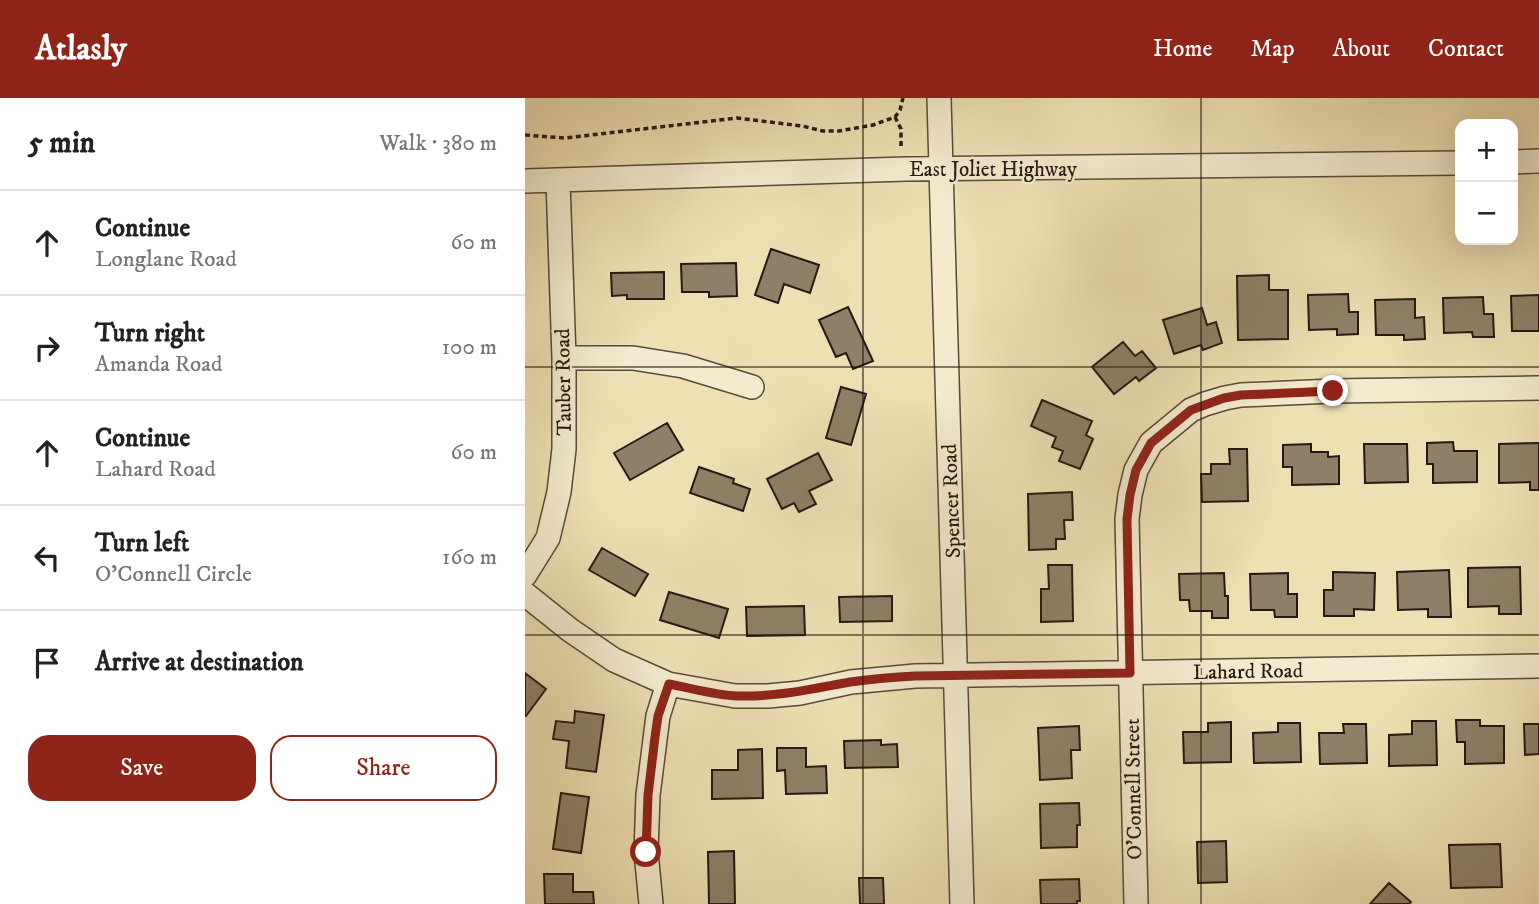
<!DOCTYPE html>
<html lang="en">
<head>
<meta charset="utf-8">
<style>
	body { margin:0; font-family:"IM FELL DW Pica",serif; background:#f6f6f6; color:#222 }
	.controls { position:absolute; right:21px; top:21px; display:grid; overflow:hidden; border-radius:14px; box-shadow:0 7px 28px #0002 }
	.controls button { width:63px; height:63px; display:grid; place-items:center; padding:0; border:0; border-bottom:2px solid #e0e0e0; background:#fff; color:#222; font:35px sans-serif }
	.stop { position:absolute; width:21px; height:21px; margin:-16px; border:5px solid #8f2418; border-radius:50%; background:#fff }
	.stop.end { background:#8f2418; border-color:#fff; box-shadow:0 2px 7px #0008 }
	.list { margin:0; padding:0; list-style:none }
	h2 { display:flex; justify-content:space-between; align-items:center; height:91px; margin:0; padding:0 28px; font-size:30px }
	h2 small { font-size:23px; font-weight:400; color:#767676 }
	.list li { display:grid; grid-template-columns:46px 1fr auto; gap:21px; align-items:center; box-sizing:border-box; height:105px; padding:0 28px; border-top:2px solid #e0e0e0 }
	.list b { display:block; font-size:26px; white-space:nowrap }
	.list p { margin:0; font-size:23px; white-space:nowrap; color:#767676 }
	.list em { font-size:23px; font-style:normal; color:#767676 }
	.actions { display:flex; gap:14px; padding:21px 28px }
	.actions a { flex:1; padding:16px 0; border:2px solid #8f2418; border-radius:21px; text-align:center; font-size:24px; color:#8f2418 }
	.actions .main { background:#8f2418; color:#fff }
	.icon { flex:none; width:38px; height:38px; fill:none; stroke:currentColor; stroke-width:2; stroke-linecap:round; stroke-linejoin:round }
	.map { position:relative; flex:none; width:1014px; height:806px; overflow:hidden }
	header { display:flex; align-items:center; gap:42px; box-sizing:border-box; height:98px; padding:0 35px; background:#8f2418; color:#fff }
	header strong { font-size:33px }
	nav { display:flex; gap:38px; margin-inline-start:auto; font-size:24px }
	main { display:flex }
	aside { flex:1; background:#fff }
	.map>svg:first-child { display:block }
</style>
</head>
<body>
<header>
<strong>Atlasly</strong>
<nav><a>Home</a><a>Map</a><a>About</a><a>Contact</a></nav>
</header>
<main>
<aside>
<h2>5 min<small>Walk · 380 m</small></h2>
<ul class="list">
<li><svg class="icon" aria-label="ahead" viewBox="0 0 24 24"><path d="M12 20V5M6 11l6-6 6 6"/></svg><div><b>Continue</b><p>Longlane Road</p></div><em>60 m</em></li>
<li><svg class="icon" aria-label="right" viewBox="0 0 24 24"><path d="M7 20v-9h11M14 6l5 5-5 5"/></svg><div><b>Turn right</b><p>Amanda Road</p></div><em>100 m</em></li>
<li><svg class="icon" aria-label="ahead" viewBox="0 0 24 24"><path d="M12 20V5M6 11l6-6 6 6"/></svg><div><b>Continue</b><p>Lahard Road</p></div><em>60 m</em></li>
<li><svg class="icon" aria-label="left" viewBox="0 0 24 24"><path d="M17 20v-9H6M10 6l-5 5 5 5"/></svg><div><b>Turn left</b><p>O'Connell Circle</p></div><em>160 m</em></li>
<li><svg class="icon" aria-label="arrive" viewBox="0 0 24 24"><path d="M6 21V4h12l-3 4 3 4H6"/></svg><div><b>Arrive at destination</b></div></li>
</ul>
<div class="actions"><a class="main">Save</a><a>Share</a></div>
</aside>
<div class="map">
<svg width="1014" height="806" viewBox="0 0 1014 806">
	<rect width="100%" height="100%" fill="#eee0b3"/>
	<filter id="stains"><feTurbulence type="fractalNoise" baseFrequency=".00286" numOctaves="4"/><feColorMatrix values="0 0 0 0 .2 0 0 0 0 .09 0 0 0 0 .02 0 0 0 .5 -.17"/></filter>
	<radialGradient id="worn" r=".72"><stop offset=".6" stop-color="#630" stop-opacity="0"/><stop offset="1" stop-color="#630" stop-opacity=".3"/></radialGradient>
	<path fill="#8e8066" stroke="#261812" stroke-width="2" d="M 246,151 L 294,167 L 285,195 L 259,186 L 253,205 L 230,197 Z
		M 211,165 L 212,198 L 184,199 L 184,194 L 157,194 L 156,166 Z
		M 139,174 L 139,201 L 102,201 L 102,197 L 87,198 L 86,175 Z
		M 744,177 L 744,192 L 763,192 L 763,241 L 713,242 L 712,178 Z
		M 823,196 L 824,214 L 833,214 L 833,236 L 812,237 L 812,231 L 784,232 L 783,197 Z
		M 1014,197 L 1014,233 L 987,233 L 986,198 Z
		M 958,199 L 959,216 L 968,216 L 969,239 L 948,239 L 947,234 L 919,235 L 918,200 Z
		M 890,201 L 890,220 L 899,219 L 900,241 L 879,242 L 879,237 L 851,237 L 850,202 Z
		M 323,209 L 348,263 L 328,271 L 321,255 L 311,259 L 294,222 Z
		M 677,210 L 682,227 L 691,224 L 697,245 L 678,252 L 676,247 L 649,256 L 638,222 Z
		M 598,244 L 610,258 L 617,253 L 631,270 L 614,283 L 611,279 L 589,296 L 567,269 Z
		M 316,289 L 341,296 L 326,347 L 301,340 Z
		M 517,302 L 567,323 L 561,337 L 568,341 L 555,371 L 534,363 L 538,353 L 527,349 L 531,339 L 506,328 Z
		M 142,325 L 158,352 L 105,382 L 89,355 Z
		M 928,344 L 929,353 L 952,353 L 952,384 L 908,385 L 908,366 L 902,366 L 902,345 Z
		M 1014,345 L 1014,392 L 1005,392 L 1005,384 L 974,385 L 974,346 Z
		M 786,346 L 786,354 L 803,354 L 803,359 L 814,358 L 814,386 L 767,387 L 767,369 L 758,369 L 758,347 Z
		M 839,346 L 882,346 L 883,384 L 840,385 Z
		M 704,351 L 722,351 L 723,403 L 677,404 L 676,376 L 686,376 L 686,366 L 705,366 Z
		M 293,355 L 307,382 L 284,393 L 291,406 L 274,414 L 269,405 L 257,411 L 242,381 Z
		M 174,369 L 209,381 L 208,385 L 225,391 L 218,413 L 165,395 Z
		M 547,394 L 548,422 L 539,422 L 540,441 L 531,441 L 531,451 L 504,452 L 503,396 Z
		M 77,450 L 123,476 L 110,498 L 64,472 Z
		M 523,467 L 547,467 L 548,523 L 516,524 L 516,491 L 524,491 Z
		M 995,469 L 996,516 L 974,516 L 974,508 L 943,509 L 943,470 Z
		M 924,472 L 926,519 L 903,519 L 903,511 L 873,512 L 872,474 Z
		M 808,474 L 850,475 L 849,512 L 829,511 L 829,518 L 799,518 L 799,492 L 808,492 Z
		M 699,475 L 700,498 L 703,498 L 703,520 L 687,520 L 687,513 L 665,513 L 664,502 L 655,502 L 654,476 Z
		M 763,475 L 763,496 L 772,496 L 772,519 L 750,519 L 749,512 L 726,512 L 725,476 Z
		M 144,494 L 203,511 L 194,540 L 135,522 Z
		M 367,498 L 367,523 L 315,524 L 314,499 Z
		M 279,508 L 280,537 L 222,538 L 221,509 Z
		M 0,575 L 21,591 L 1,618 L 0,617 Z
		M 50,613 L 79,617 L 71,674 L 41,670 L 44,643 L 28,641 L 31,623 L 49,625 Z
		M 931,622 L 955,622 L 955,628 L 979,628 L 979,665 L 940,666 L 940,644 L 932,644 Z
		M 887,623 L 911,623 L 912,667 L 864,668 L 864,637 L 887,636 Z
		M 706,624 L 706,664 L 659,665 L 658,634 L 683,634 L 683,625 Z
		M 753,625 L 775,625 L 776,664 L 729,665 L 728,635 L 753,634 Z
		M 818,626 L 841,626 L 842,665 L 795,666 L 794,635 L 819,635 Z
		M 999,626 L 1014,626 L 1014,656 L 1000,657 Z
		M 554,628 L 555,652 L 546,652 L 547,680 L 515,682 L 513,630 Z
		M 356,642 L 356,647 L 372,646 L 373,669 L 320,670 L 319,643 Z
		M 252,650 L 281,650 L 281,669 L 301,668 L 302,695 L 261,696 L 260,672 L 252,673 Z
		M 237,651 L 238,700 L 187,701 L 187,672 L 213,672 L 213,652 Z
		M 36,695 L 64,699 L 56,755 L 28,751 Z
		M 554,705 L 555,727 L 552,727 L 552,749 L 516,750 L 515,706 Z
		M 701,743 L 702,784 L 673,785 L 672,744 Z
		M 975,746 L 977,789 L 926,790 L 924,747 Z
		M 209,753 L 210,806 L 184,806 L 183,754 Z
		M 19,776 L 48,776 L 48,794 L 68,794 L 69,806 L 20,806 Z
		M 334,780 L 358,780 L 359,806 L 335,806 Z
		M 554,781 L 555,803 L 552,803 L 552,806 L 516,806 L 515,782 Z
		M 864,785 L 886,804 L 884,806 L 845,806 Z"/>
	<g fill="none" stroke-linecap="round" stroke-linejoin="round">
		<defs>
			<path id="minor" d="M 414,0 L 437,806
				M 988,64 L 1014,63
				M 0,83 L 381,71 L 935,65
				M 39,260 L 108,260 L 158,268 L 227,289
				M 0,477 L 23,440 L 34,394 L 39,351 L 39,260 L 33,83
				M 0,496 L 45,532 L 89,562 L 143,586 L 210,598 L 243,598 L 275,595 L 326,584 L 390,578 L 1014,568
				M 126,806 L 121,754 L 123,697 L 133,618 L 143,586
				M 611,806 L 602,421 L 605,397 L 611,372 L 626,345 L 666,312 L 680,306 L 700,300 L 716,297 L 808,293 L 1014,290"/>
		</defs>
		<use href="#minor" stroke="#584a3a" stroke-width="26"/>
		<path stroke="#261812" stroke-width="3.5" stroke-dasharray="5 3.5" stroke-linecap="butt" d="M 370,19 L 376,31 L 376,51
			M 0,37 L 40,40 L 212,20 L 277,28 L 298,33 L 314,33 L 348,27 L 370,19 L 375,12 L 378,0"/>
		<use href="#minor" stroke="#f4ebce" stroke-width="23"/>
	</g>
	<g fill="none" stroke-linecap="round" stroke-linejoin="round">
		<path stroke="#8f2418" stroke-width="9" d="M 121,754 L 123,697 L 130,639 L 133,618 L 144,586 C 166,590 190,597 213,598 C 253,599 286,591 325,584 C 347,581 368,579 390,578 L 605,575 L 602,421 L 605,397 L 611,372 L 626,345 L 666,312 L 699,300 L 716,297 L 808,293"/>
	</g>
	<path fill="none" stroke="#261812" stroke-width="2" stroke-opacity="0.55" d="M 338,0 L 338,806M 676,0 L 676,806M 0,269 L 1014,269M 0,537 L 1014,537"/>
	<g text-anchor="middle" stroke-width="5" stroke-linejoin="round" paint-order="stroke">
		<g font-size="21" fill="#261812" stroke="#f4ebce">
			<text x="468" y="78">East Joliet Highway</text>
			<text transform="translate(38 284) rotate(-91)" y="7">Tauber Road</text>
			<text transform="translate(426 403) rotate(-92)" y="7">Spencer Road</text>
			<text transform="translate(723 573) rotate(-1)" y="7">Lahard Road</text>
			<text transform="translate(608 691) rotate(-91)" y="7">O'Connell Street</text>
		</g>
	</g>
	<rect width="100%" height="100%" filter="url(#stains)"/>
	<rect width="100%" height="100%" fill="url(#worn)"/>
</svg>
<div class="controls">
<button>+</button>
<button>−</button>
</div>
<div class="stop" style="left:121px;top:754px"></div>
<div class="stop end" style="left:808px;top:293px"></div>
</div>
</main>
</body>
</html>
